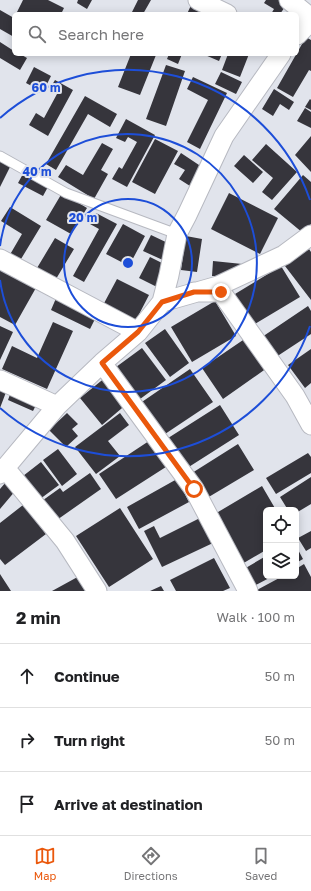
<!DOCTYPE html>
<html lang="en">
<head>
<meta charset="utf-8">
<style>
	body { margin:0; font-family:"Golos Text",sans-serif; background:#f2f2f2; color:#202124 }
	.controls { position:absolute; right:12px; bottom:12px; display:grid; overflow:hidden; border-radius:6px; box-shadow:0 2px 10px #0003 }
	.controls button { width:36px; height:36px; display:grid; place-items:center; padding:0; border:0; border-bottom:1px solid #e0e0e0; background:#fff; color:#202124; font:20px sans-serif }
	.stop { position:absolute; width:12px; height:12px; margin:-9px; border:3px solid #ea580c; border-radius:50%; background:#fff }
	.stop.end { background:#ea580c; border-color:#fff; box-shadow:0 1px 4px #0008 }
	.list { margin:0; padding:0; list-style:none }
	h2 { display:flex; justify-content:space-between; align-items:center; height:52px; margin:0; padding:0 16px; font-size:17px }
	h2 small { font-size:13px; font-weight:400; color:#757577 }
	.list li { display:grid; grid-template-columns:26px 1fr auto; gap:12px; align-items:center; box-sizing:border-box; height:64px; padding:0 16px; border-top:1px solid #e0e0e0 }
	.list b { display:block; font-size:15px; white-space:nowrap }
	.list em { font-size:13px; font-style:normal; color:#757577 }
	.icon { flex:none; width:22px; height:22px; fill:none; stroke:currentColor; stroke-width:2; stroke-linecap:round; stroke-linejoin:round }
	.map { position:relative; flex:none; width:311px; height:591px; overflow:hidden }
	.search { position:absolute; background:#fff; box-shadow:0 2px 10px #0003; left:12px; right:12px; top:12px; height:44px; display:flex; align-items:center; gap:10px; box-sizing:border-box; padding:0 14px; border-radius:6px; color:#757577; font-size:15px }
	.sheet { height:244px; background:#fff }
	nav { display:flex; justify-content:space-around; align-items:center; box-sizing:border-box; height:56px; border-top:1px solid #e0e0e0; background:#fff; font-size:11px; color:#757577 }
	nav a { display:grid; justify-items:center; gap:2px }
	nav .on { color:#ea580c }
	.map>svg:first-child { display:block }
</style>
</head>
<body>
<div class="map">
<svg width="311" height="591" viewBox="0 0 311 591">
	<rect width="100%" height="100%" fill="#e1e4ec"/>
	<path fill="#36353c" d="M 23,0 L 48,0 L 64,8 L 61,14 L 21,14 L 17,12 Z
		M 78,0 L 92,0 L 87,9 L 77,3 Z
		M 138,0 L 151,0 L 143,14 L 131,14 Z
		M 266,0 L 281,0 L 287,4 L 280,14 L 271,14 L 274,9 L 264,3 Z
		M 192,3 L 214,14 L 187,14 Z
		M 0,10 L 14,18 L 14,37 L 0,29 Z
		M 306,37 L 311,40 L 311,71 L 309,70 L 293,97 L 277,88 Z
		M 0,42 L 14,51 L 14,54 L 20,54 L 27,58 L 20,70 L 0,58 Z
		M 131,54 L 153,54 L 156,55 L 140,95 L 118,87 Z
		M 169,54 L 182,54 L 178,64 L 167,59 Z
		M 206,54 L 222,54 L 219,61 L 205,55 Z
		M 228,54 L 249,54 L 240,77 L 222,70 Z
		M 166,65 L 185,71 L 166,126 L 146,119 Z
		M 34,67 L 51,76 L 43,92 L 26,83 Z
		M 221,72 L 242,82 L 236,94 L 215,84 Z
		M 193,77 L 227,93 L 200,149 L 187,142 L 208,100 L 187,89 Z
		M 55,80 L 73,90 L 48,136 L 29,125 L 36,113 L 44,118 L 57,94 L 49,90 Z
		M 274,89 L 294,102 L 289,110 L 280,104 L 273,116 L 262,109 Z
		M 85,96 L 117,114 L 110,127 L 88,114 L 56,170 L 46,164 Z
		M 310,99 L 311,100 L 311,110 L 305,107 Z
		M 305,108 L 311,112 L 311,128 L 297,121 Z
		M 126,119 L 155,135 L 127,187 L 112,179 L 119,167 L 122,169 L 137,142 L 128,137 L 125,142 L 116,138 Z
		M 311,136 L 311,172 L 295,155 Z
		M 155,139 L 178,151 L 155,194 L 132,182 Z
		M 102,143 L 113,149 L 101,170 L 108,174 L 94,199 L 58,177 L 66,165 L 83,175 Z
		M 266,144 L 297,172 L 272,200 L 262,192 L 273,178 L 252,160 Z
		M 181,153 L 202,167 L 190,186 L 179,179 L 185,170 L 174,164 Z
		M 244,155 L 263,172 L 253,183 L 234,166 Z
		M 0,157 L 12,163 L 0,187 Z
		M 24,172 L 49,185 L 43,196 L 18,183 Z
		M 303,175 L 311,182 L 311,224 L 303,233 L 274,209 Z
		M 62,193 L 87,208 L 71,234 L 46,220 Z
		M 229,193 L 278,218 L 260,254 L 211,229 Z
		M 10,207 L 41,226 L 18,264 L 8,258 L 22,234 L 1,221 Z
		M 96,213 L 117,224 L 84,282 L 73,276 L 99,229 L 90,224 Z
		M 123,224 L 145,236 L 129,266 L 106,254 Z
		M 151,235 L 172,245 L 165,261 L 143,251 Z
		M 186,236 L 202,239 L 197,272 L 181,270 Z
		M 55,238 L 74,249 L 56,279 L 37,268 Z
		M 309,249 L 311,252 L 311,300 L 285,266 Z
		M 150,257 L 168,266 L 157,287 L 139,278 Z
		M 213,261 L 252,265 L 236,277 L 212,276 Z
		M 0,266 L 37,286 L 15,325 L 0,317 Z
		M 281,266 L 300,297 L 253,325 L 235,294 Z
		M 117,279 L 149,295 L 134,324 L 102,307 Z
		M 57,296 L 97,315 L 90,329 L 51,310 Z
		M 215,301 L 236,336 L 192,362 L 171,327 Z
		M 308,306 L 311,311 L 311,334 L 276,357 L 262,337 Z
		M 53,322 L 73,331 L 47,389 L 2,369 L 12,346 L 37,358 Z
		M 0,326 L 13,332 L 0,360 Z
		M 165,329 L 189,363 L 170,377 L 145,343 Z
		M 246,338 L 267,368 L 223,399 L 202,368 Z
		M 142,348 L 166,380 L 136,402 L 112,370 Z
		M 311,349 L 311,383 L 305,388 L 288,365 Z
		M 190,369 L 213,402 L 159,438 L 136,406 Z
		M 106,377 L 128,403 L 102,425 L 80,398 Z
		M 0,384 L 8,387 L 0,408 Z
		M 12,389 L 38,401 L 33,411 L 8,400 Z
		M 220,405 L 239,435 L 184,470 L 165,440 Z
		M 67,413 L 78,424 L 72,429 L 78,436 L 66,447 L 49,430 Z
		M 120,413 L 129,425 L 108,441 L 120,456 L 96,474 L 75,447 Z
		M 152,439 L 169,465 L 116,499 L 99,474 Z
		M 238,444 L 254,470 L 207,498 L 192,473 Z
		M 58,449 L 77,474 L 62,486 L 43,460 Z
		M 308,453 L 311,457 L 311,473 L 276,494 L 266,478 Z
		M 41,462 L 59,485 L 40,499 L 23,476 Z
		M 90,473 L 101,489 L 54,522 L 39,503 L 60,488 L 63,492 Z
		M 311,477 L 311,504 L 296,513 L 296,510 L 288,510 L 280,497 Z
		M 177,479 L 189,502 L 139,529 L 127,507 Z
		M 6,482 L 16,490 L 0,509 L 0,489 Z
		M 262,486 L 276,510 L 266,510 L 266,550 L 242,564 L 213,515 Z
		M 23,505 L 46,534 L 5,565 L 0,559 L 0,523 Z
		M 120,508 L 153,559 L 109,587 L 76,536 Z
		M 200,518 L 213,543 L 162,567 L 144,531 L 154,526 L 160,538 Z
		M 311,531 L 311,548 L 306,551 L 298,538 Z
		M 296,546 L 303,559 L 296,563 Z
		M 266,556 L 266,576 L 273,576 L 254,586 L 244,569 Z
		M 214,558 L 230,588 L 223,591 L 176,591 L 170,580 Z
		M 304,564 L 311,577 L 311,591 L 255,591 L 283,576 L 296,576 L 296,569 Z
		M 0,574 L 11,591 L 0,591 Z
		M 83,574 L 93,591 L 52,591 Z
		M 161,586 L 164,591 L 150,591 Z"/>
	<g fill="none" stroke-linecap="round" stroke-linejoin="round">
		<defs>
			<path id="lane" d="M 0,156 L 66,193 L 177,234"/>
			<path id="street" d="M 198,0 L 227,14
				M 289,0 L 311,18
				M 297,35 L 311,21
				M 0,259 L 138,332
				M 194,292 L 221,292 L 295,396 L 311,425
				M 162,302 L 218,286 L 284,255 L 311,235
				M 102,363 L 194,489 L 248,591
				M 0,380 L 57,406
				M 5,468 L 65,541 L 97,591
				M 0,474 L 57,406 L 102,363 L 138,332 L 162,302 L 169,275 L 177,234 L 187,215 L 224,136 L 281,54"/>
		</defs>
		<use href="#lane" stroke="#b7b9c1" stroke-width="11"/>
		<use href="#street" stroke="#b7b9c1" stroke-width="21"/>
		<use href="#lane" stroke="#fff" stroke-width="9"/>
		<use href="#street" stroke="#fff" stroke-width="19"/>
	</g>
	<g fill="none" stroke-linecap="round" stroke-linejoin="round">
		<path stroke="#ea580c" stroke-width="5" d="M 194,489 L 102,363 L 138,332 L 162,302 L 194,292 L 221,292"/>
	</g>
	<g fill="none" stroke="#1d4ed8" stroke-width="2">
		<circle cx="128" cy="263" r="64"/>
		<path d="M0 246A129 129 0 1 1 0 280"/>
		<path d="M310 326A193 193 0 0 1 0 408M0 118A193 193 0 0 1 310 200"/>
	</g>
	<circle cx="128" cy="263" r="6" fill="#1d4ed8" stroke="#e1e4ec" stroke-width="2"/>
	<g font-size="12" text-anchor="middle" font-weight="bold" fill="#1d4ed8" stroke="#e1e4ec" stroke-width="4" stroke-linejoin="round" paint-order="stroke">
		<text x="46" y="92">60 m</text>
		<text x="37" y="176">40 m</text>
		<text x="83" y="222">20 m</text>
	</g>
</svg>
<div class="controls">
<button><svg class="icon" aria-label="locate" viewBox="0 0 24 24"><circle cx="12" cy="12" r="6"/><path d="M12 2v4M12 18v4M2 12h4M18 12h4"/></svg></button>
<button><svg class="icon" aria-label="layers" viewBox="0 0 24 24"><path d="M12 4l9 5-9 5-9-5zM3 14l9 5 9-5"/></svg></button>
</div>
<div class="stop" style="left:194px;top:489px"></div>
<div class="stop end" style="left:221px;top:292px"></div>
<div class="search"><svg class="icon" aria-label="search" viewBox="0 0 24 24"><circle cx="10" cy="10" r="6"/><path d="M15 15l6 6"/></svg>Search here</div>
</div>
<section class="sheet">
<h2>2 min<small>Walk · 100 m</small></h2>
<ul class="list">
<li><svg class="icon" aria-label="ahead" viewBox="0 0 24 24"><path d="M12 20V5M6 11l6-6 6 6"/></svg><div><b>Continue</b></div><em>50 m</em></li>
<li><svg class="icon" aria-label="right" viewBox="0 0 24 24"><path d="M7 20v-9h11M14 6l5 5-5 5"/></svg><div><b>Turn right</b></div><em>50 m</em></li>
<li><svg class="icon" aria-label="arrive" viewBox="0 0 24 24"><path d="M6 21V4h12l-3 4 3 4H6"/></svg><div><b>Arrive at destination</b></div></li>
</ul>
</section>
<nav>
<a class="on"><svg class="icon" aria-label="map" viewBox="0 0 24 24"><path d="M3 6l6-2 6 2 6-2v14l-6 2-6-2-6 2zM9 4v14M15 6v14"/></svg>Map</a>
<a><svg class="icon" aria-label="directions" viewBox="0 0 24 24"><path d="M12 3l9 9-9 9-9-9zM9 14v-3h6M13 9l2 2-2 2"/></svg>Directions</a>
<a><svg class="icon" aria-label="saved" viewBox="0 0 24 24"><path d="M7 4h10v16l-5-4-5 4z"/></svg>Saved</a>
</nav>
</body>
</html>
